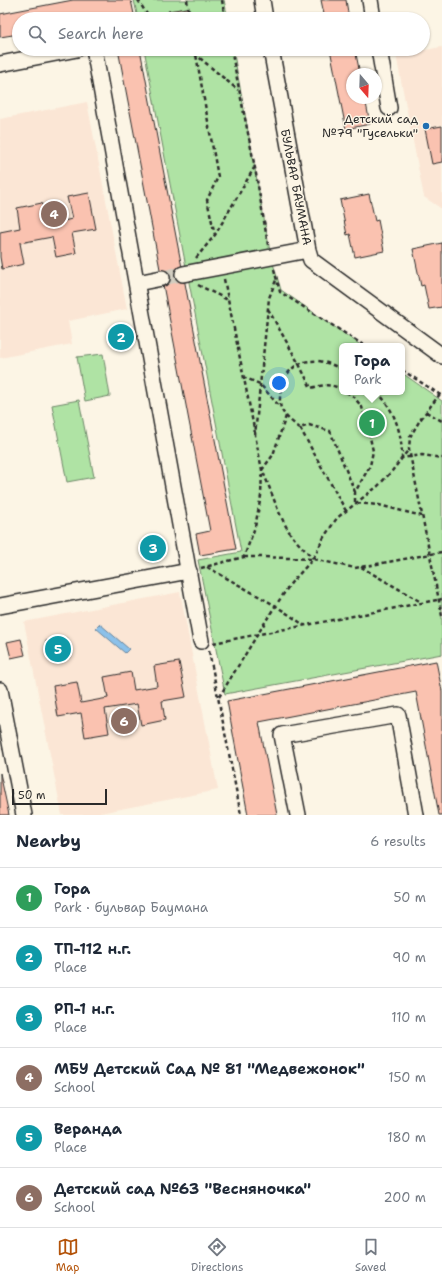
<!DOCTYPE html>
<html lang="en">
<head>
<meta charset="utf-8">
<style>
	body { margin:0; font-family:"Shantell Sans",sans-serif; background:#f2f2f3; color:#1f2937 }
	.compass { position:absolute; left:346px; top:68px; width:36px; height:36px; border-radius:50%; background:#fff; box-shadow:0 1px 3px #0004; rotate:161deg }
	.scale { position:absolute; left:12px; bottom:10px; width:95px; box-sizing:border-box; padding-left:4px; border:2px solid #2b2b2b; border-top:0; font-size:11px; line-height:14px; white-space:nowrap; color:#2b2b2b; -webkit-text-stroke:3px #fcf5e5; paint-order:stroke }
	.you { position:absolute; left:279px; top:383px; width:14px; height:14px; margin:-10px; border:3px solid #fff; border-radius:50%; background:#1a73e8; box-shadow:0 0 0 6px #1a73e833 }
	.badge { display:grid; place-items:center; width:26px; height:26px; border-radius:50%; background:#b45309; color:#fff; font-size:13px; font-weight:700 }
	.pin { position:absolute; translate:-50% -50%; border:2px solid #fff; box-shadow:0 1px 4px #0006 }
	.popup { position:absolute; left:339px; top:343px; width:66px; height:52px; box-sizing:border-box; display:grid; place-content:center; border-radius:6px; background:#fff; filter:drop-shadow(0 1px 3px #0005); font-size:13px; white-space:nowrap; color:#747a83 }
	.popup b { font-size:15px; color:#1f2937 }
	.popup::after { content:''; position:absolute; left:50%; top:100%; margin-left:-8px; border:8px solid transparent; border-top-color:#fff }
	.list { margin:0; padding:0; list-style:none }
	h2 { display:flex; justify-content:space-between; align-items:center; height:52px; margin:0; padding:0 16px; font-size:17px }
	h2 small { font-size:13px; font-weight:400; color:#747a83 }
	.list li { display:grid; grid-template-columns:26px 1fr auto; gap:12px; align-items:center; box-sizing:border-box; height:60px; padding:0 16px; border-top:1px solid #e0e1e3 }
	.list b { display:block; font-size:15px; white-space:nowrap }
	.list p { margin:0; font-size:13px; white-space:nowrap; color:#747a83 }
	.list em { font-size:13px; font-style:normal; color:#747a83 }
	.icon { flex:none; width:22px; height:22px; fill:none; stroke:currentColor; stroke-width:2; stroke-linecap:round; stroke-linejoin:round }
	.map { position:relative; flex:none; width:442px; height:815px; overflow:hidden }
	.search { position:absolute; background:#fff; box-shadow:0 1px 3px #0004; left:12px; right:12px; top:12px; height:44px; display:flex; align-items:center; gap:10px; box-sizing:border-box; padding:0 14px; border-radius:22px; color:#747a83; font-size:15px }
	.sheet { height:412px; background:#fff }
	nav { display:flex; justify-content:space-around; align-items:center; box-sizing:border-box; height:56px; border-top:1px solid #e0e1e3; background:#fff; font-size:11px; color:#747a83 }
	nav a { display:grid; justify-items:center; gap:2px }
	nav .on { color:#b45309 }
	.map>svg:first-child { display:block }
</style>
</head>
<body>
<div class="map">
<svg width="442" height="815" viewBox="0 0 442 815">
	<rect width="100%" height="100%" fill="#fcf5e5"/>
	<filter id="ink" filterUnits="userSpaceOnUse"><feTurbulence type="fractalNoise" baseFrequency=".025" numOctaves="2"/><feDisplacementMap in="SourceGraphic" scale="8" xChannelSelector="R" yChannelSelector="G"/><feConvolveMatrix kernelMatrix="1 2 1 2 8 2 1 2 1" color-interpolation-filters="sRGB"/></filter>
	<g filter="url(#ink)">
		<path fill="#fbe6d5" d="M 442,47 L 442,209 L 424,197 L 396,55 Z
			M 87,102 L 127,309 L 68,321 L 72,344 L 0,358 L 0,119 Z
			M 180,592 L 218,790 L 90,815 L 62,815 L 24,622 Z"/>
		<path fill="#afe3a4" stroke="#6d8768" d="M 134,0 L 224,0 L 228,19 L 138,19 Z
			M 144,49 L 233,49 L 271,257 L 281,290 L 362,346 L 342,346 L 342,392 L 402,392 L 402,373 L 442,401 L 442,654 L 225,694 L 198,560 L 241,552 Z
			M 103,354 L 110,396 L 85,401 L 77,357 Z
			M 79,400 L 94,477 L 67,482 L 52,405 Z"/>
		<path fill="#8cc1ea" stroke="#65859e" d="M 100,624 L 129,649 L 125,653 L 96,628 Z"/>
		<path fill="#fac2b0" stroke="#2b2b2b" d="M 73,0 L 131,0 L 135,19 L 112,19 L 112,16 L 96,19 L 19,19 L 19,34 L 0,37 L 0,14 Z
			M 321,0 L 346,0 L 349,19 L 325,19 Z
			M 187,8 L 189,19 L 170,19 L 168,11 Z
			M 118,49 L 140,49 L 236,549 L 200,555 L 196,534 L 210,531 Z
			M 330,49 L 355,49 L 360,74 L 352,74 L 352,98 L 365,98 L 370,124 L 346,129 Z
			M 442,126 L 442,162 L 432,164 L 425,129 Z
			M 89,193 L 96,229 L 72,233 L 76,253 L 56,257 L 52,237 L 20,243 L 24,264 L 2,269 L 0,257 L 0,232 L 20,228 L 17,208 L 42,203 L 46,225 L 72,219 L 67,197 Z
			M 369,194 L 375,221 L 378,220 L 384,251 L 355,257 L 350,234 L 347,235 L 340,200 Z
			M 442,243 L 442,307 L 429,309 L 424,285 L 421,286 L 413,249 Z
			M 126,327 L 129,345 L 116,347 L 113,330 Z
			M 156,537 L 161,557 L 150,560 L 146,539 Z
			M 67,638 L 71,657 L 50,661 L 46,641 Z
			M 21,639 L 25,655 L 11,658 L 7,642 Z
			M 436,661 L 442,691 L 442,815 L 439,815 L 416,692 L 259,722 L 277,815 L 248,815 L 227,701 Z
			M 179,662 L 186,697 L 162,701 L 165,720 L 141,725 L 137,704 L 105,709 L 109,733 L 85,737 L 81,713 L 58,717 L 53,686 L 77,682 L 81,703 L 108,698 L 104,677 L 131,672 L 134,690 L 157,686 L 154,666 Z
			M 0,773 L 9,815 L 0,815 Z"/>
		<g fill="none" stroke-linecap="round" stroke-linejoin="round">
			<path stroke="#d2cdc0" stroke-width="15" stroke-dasharray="15 8" stroke-linecap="butt" d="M 162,278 L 183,274"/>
			<defs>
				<path id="minor" d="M 262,0 L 265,19
					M 370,0 L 373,19
					M 94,49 L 201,641
					M 271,49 L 308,250 L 311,260 L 442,356
					M 379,49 L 389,108
					M 0,64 L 77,49
					M 183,274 L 308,250
					M 137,283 L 162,278
					M 0,606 L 189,571
					M 0,690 L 24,815
					M 298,815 L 282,735 L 398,715 L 416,815"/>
			</defs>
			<use href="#minor" stroke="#2b2b2b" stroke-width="18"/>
			<path stroke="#2b2b2b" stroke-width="2.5" stroke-dasharray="4 3" stroke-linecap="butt" d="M 138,0 L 150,19
				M 187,0 L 190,19
				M 222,0 L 225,19
				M 189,49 L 238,90
				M 195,49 L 218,177 L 207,200 L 215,235
				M 231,49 L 255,168 L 268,245
				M 196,258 L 215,235 L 254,168
				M 274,269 L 280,292 L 365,346
				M 224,279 L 255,433
				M 198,285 L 228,300
				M 268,309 L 299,364 L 311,388 C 322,385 332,383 342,390
				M 342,369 C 333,365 322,360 312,361 C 297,361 285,372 282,387 C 280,392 279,403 281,408 C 284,416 293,423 300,428 L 309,425 L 330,431 L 355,492
				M 402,370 L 442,396
				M 243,377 L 260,384 L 280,407
				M 346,392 L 353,396 L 362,407 L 369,433 L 373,451 L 370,466 L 355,492 L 355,503 L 379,505 L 422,516
				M 377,392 C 395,410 402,433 402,458 L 422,455 L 442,458
				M 440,394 L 420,420 L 410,437 L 409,449 L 442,616
				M 426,412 L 442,421
				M 286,416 L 273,455 L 262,470 C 271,489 276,509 287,528 C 293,539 304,549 313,558
				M 300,428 L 346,511
				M 244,557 L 262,557 L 313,559 L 355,568 L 442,552
				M 207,567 L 276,606 L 304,625
				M 361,567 L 421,602
				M 201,568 L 244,557 L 255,527 L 261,496 L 262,470 L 255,435 L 269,298 L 276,280
				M 213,643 L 442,599
				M 209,651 L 241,815
				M 219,697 L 272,611 L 291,583 L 313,559 L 324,537 L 337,518 L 378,486 L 392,471 L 409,449"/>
			<use href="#minor" stroke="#fcf5e5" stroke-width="15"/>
		</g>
	</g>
	<circle fill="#1f6fb2" stroke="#fcf5e5" stroke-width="1.5" cx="426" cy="126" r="4"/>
	<g text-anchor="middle" stroke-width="3" stroke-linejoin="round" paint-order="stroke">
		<g font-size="12" fill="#2b2b2b" stroke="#fcf5e5" text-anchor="end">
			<text x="418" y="123">Детский сад<tspan x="418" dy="14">№79 "Гусельки"</tspan></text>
		</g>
		<g font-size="12" fill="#2b2b2b" stroke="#fcf5e5">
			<text transform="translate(296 187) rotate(79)" y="4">БУЛЬВАР БАУМАНА</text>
		</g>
	</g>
</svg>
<svg class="compass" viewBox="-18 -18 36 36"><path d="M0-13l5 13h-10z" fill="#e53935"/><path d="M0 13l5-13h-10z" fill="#747a83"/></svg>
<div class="scale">50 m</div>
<div class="you"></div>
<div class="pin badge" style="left:372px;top:423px;background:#2e9e5b">1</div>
<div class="popup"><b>Гора</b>Park</div>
<div class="pin badge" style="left:121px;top:337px;background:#0f9aa8">2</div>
<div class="pin badge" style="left:153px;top:548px;background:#0f9aa8">3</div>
<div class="pin badge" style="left:54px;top:214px;background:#8d6e63">4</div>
<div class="pin badge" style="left:58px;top:649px;background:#0f9aa8">5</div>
<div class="pin badge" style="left:124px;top:721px;background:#8d6e63">6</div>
<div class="search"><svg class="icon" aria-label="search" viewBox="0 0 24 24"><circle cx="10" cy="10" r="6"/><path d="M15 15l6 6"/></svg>Search here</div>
</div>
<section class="sheet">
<h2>Nearby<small>6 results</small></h2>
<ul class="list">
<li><span class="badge" style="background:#2e9e5b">1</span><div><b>Гора</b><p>Park · бульвар Баумана</p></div><em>50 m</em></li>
<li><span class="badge" style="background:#0f9aa8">2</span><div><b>ТП-112 н.г.</b><p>Place</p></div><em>90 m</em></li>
<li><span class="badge" style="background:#0f9aa8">3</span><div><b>РП-1 н.г.</b><p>Place</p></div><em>110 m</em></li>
<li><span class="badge" style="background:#8d6e63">4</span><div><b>МБУ Детский Сад № 81 &quot;Медвежонок&quot;</b><p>School</p></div><em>150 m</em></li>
<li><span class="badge" style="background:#0f9aa8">5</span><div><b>Веранда</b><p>Place</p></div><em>180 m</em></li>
<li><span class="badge" style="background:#8d6e63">6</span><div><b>Детский сад №63 &quot;Весняночка&quot;</b><p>School</p></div><em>200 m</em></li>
</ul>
</section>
<nav>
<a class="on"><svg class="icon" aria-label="map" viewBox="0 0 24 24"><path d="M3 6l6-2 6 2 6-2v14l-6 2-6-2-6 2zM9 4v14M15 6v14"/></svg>Map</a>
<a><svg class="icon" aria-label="directions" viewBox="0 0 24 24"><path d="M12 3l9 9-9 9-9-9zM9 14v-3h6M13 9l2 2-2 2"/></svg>Directions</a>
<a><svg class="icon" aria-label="saved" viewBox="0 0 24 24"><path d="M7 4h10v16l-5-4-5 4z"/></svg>Saved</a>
</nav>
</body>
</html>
